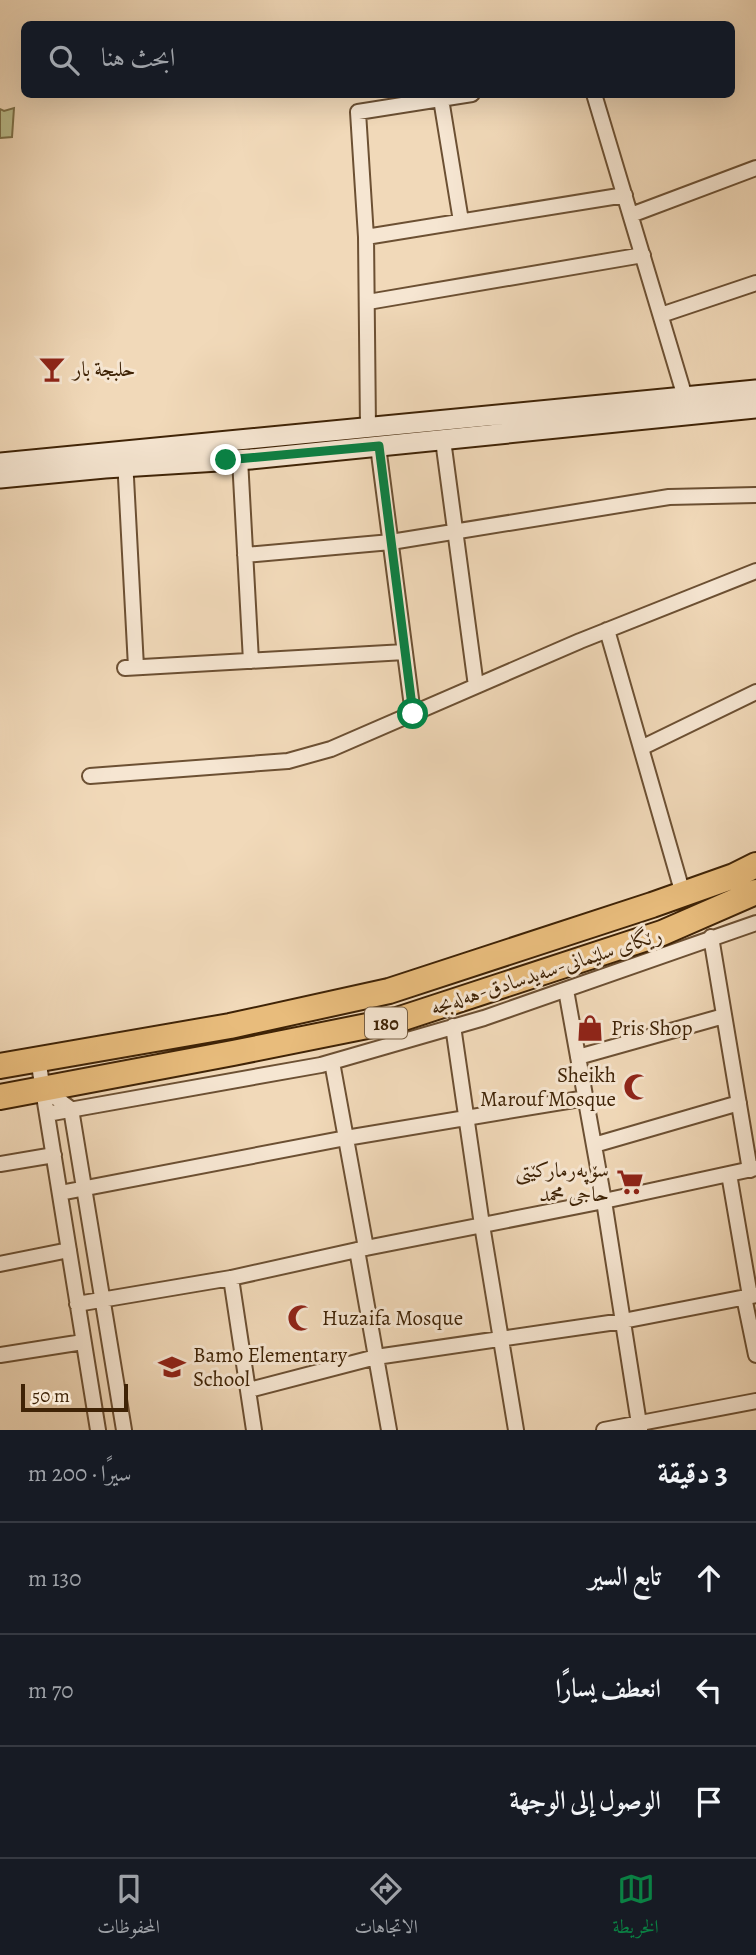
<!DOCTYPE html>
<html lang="ar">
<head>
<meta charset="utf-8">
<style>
	body { margin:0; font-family:Alegreya,Amiri,serif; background:#242831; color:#f1f3f6; direction:rtl }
	.scale { position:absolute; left:21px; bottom:18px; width:107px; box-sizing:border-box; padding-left:7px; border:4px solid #3f2306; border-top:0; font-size:19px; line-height:24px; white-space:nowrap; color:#3f2306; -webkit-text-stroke:5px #f6e6d2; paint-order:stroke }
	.stop { position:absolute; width:21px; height:21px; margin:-16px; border:5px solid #0b8043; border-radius:50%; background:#fff }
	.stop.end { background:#0b8043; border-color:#fff; box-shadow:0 2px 7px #0008 }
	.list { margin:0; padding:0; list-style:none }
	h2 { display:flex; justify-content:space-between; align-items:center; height:91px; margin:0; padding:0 28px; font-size:30px }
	h2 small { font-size:23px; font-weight:400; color:#9ea1a6 }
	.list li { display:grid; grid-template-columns:46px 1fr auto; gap:21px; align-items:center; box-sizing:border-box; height:112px; padding:0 28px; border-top:2px solid #363941 }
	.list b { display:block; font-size:26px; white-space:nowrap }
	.list em { font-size:23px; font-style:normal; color:#9ea1a6 }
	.icon { flex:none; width:38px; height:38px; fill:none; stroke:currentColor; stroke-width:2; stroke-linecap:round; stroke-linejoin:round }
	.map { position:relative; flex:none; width:756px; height:1430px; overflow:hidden; direction:ltr }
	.search { position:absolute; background:#171b24; box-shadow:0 7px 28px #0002; left:21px; right:21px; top:21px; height:77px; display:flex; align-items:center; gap:18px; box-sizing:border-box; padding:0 24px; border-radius:10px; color:#9ea1a6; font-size:26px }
	.sheet { height:427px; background:#171b24 }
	nav { display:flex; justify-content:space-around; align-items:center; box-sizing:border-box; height:98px; border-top:2px solid #363941; background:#171b24; font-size:19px; color:#9ea1a6 }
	nav a { display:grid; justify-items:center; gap:4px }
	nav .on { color:#0b8043 }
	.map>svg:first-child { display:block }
</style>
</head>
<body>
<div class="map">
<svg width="756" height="1430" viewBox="0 0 756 1430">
	<rect width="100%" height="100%" fill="#f1d9b9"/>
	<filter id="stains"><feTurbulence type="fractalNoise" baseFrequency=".00286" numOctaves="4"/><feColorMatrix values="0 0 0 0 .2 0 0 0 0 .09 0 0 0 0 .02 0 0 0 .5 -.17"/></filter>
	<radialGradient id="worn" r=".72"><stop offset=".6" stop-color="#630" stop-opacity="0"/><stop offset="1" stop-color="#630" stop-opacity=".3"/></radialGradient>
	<path fill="#bbbf8f" stroke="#7d714a" stroke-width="2" d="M 14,108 L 12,137 L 0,138 L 0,109 L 4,111 Z"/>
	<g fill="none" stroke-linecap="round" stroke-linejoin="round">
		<defs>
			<path id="street" d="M 594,94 L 685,397
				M 441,99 L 461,221
				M 631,215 L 756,168
				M 366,237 L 625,195
				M 368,302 L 643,255
				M 661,315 L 756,283
				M 368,427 L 366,237 L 358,112 L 472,94
				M 443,440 L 476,686
				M 378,446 L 413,714
				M 125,459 L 136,667
				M 240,459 L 251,661
				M 245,555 L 391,542 L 669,497 L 756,495
				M 607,630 L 683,894
				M 125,668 L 405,652
				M 641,748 L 756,692
				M 90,776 L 288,761 L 331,749 L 580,641 L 756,571
				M 711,937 L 750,1170
				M 566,990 L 604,1201 L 640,1430
				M 453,1026 L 482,1225 L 516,1430
				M 578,1057 L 724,1016
				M 38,1059 L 98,1430
				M 332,1062 L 366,1248
				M 44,1089 L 71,1109 L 124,1430
				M 47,1114 L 321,1065 L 484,1018 L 756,923
				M 594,1145 L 739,1103
				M 0,1164 L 54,1155
				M 729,1174 L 750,1296
				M 60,1193 L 346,1138 L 586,1098
				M 357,1250 L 389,1430
				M 0,1264 L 69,1250
				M 231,1278 L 254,1430
				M 744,1297 L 756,1355
				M 77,1304 L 231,1278 L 366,1248 L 604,1201 L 756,1168
				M 0,1355 L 83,1342
				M 249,1390 L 376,1357 L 623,1321 L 756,1295
				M 604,1430 L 756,1401"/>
			<path id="secondary" d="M 0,463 L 756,390
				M 0,478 L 105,468 L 251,459 L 756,408"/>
			<path id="highway" d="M 0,1066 L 230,1026 L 389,991 L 652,905 L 734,876 L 756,865
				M 0,1097 L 233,1053 L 397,1020 L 662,933 L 756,892"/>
		</defs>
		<use href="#street" stroke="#6c5033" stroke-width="18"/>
		<use href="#secondary" stroke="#3f2306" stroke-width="23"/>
		<use href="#highway" stroke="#3f2306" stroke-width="28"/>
		<use href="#street" stroke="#f6e6d2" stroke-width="14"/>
		<use href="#secondary" stroke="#f6e6d2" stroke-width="19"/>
		<use href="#highway" stroke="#e8bc7c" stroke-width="24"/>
	</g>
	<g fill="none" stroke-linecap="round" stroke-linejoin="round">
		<path stroke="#0b8043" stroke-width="9" d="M 226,460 L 379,446 L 413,714"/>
	</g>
	<defs>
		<symbol id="bar-bare" viewBox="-9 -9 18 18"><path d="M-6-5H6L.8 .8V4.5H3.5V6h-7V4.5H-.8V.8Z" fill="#8f2418" stroke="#f6e6d2" stroke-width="2.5" paint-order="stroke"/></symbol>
		<symbol id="shop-bare" viewBox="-9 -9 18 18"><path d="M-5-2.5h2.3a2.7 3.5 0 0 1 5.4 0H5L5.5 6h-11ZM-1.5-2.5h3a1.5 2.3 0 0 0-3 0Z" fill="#8f2418" stroke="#f6e6d2" stroke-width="2.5" paint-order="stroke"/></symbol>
		<symbol id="mosque-bare" viewBox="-9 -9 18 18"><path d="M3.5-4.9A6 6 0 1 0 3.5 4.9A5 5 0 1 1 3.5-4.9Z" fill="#8f2418" stroke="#f6e6d2" stroke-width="2.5" paint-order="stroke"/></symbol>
		<symbol id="supermarket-bare" viewBox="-9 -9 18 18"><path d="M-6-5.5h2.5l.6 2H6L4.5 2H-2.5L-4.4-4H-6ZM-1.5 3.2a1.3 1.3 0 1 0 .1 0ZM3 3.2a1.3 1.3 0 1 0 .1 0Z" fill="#8f2418" stroke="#f6e6d2" stroke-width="2.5" paint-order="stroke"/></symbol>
		<symbol id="school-bare" viewBox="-9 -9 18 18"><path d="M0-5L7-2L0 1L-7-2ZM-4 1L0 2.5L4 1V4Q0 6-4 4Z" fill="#8f2418" stroke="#f6e6d2" stroke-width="2.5" paint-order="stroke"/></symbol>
	</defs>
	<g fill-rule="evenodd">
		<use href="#bar-bare" x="33" y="350" width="38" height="38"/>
		<use href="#shop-bare" x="571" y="1009" width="38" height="38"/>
		<use href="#mosque-bare" x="618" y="1068" width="38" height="38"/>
		<use href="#supermarket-bare" x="611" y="1163" width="38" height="38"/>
		<use href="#mosque-bare" x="282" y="1299" width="38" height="38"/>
		<use href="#school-bare" x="153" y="1348" width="38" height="38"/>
	</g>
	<g text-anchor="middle" stroke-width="6" stroke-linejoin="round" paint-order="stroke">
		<rect fill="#f6e6d2" stroke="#765e43" stroke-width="2" x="365" y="1007.5" width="42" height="31" rx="5"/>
		<g font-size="19" font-weight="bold" fill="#3f2306">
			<text x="386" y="1030">180</text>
		</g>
		<g font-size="21" fill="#3f2306" stroke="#f6e6d2" text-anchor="start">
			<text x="73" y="376">حلبجة بار</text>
			<text x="611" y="1035">Pris Shop</text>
			<text x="616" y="1082" text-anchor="end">Sheikh<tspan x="616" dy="24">Marouf Mosque</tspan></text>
			<text x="609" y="1177" text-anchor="end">سۆپەرمارکێتی<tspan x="609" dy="24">حاجی محمد</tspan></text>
			<text x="322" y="1325">Huzaifa Mosque</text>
			<text x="193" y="1362">Bamo Elementary<tspan x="193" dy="24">School</tspan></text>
		</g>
		<g font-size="21" fill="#3f2306" stroke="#f6e6d2">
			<text transform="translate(546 971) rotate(-18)" y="7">رێگای سلێمانی-سەیدسادق-هەلەبجە</text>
		</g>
	</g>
	<rect width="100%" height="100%" filter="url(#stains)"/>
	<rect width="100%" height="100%" fill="url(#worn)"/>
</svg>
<div class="scale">50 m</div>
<div class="stop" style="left:413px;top:714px"></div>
<div class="stop end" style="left:226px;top:460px"></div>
<div class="search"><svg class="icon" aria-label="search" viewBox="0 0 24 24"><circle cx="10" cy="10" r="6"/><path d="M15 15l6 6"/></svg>ابحث هنا</div>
</div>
<section class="sheet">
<h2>3 دقيقة<small>سيرًا · 200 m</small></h2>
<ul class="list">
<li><svg class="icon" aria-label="ahead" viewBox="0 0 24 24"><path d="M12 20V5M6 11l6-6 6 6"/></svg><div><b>تابع السير</b></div><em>130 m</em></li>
<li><svg class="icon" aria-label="left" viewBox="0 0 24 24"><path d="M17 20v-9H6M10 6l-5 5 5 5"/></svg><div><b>انعطف يسارًا</b></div><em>70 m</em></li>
<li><svg class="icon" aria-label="arrive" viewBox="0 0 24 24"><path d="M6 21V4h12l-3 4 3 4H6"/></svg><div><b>الوصول إلى الوجهة</b></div></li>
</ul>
</section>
<nav>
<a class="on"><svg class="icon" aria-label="map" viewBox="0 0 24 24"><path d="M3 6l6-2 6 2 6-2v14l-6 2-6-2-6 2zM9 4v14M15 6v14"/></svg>الخريطة</a>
<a><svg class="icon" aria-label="directions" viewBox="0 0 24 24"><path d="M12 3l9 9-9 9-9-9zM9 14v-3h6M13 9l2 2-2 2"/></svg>الاتجاهات</a>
<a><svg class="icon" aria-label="saved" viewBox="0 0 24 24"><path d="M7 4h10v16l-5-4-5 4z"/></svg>المحفوظات</a>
</nav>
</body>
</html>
